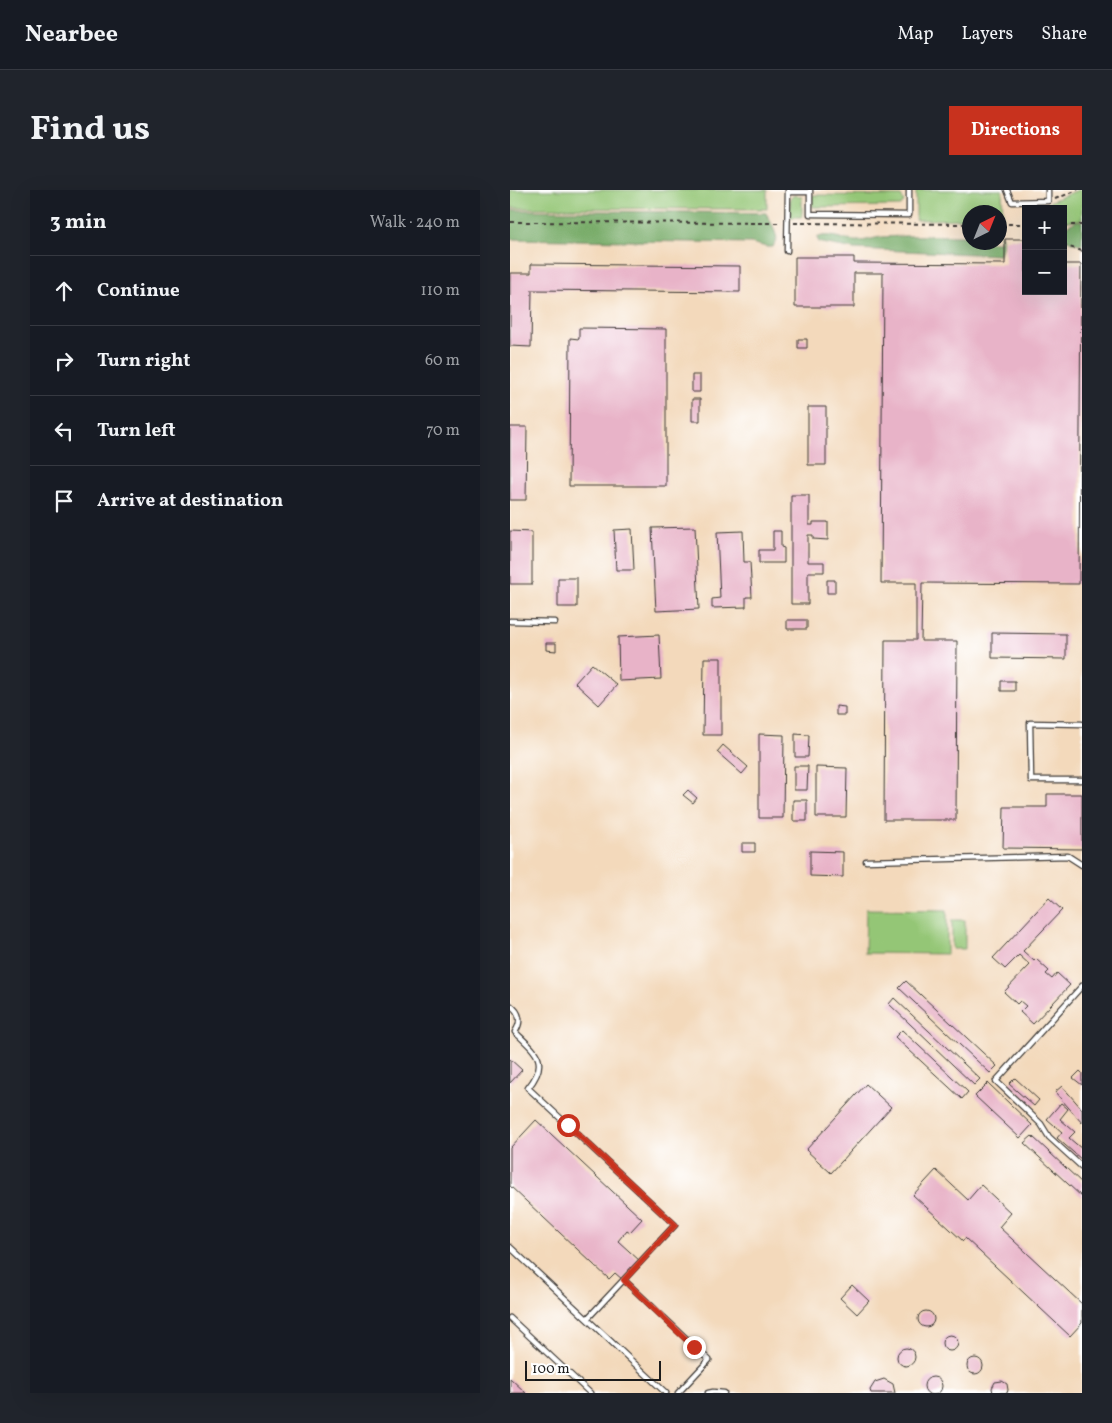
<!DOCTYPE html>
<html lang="en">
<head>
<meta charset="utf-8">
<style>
	body { margin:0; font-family:Vollkorn,serif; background:#20242c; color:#f1f3f6 }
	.controls { position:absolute; right:15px; top:15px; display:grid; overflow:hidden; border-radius:0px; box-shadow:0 5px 20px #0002 }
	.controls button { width:45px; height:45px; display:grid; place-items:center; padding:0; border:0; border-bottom:1px solid #363941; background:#171b24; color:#f1f3f6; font:25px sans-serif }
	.compass { position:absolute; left:452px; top:15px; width:45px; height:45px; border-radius:50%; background:#171b24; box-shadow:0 5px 20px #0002; rotate:43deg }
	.scale { position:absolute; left:15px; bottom:12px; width:136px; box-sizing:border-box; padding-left:5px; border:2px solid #1c1c1c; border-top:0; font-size:14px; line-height:18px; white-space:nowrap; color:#1c1c1c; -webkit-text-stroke:4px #fff; paint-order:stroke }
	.stop { position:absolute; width:15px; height:15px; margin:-11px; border:4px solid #c8321e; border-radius:50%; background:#fff }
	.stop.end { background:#c8321e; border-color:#fff; box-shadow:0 1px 5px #0008 }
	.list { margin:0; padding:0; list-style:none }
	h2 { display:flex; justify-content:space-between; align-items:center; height:65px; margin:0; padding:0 20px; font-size:21px }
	h2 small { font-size:16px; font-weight:400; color:#9ea1a6 }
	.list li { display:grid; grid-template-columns:32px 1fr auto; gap:15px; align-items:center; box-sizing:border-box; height:70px; padding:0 20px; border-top:1px solid #363941 }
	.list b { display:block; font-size:19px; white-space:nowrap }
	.list em { font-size:16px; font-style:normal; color:#9ea1a6 }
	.icon { flex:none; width:28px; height:28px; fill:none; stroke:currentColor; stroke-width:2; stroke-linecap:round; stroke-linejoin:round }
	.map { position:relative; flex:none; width:572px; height:1203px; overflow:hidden; border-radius:0px }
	header { display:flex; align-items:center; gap:30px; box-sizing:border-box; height:70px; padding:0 25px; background:#171b24; border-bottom:1px solid #363941 }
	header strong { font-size:24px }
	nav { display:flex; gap:28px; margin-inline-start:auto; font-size:18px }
	.intro { display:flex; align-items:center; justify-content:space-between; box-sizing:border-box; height:120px; padding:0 30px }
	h1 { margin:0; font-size:35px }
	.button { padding:12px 22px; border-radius:0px; background:#c8321e; color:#fff; font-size:18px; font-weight:700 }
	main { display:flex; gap:30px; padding:0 30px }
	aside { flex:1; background:#171b24; border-radius:0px; box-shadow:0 5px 20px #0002 }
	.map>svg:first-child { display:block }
</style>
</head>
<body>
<header>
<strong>Nearbee</strong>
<nav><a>Map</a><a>Layers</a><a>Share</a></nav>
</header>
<div class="intro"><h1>Find us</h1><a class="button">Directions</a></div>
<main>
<aside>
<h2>3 min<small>Walk · 240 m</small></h2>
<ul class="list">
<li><svg class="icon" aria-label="ahead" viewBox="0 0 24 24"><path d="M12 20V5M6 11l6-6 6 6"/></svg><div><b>Continue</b></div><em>110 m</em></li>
<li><svg class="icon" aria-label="right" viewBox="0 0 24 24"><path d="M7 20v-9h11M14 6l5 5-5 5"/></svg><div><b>Turn right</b></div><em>60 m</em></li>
<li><svg class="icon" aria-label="left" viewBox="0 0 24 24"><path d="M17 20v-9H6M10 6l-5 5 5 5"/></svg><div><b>Turn left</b></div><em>70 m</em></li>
<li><svg class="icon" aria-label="arrive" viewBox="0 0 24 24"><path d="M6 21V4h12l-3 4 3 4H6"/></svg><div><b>Arrive at destination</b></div></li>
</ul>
</aside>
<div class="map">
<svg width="572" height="1203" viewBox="0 0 572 1203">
	<rect width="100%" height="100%" fill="#fff"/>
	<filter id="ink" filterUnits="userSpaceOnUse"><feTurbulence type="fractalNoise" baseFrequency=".02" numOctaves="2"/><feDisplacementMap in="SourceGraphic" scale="10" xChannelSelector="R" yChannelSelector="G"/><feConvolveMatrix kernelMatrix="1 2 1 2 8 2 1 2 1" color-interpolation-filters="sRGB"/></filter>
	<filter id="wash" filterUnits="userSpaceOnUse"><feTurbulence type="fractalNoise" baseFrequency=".0096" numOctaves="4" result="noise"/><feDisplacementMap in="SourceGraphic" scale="20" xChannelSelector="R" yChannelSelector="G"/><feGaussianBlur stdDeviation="1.12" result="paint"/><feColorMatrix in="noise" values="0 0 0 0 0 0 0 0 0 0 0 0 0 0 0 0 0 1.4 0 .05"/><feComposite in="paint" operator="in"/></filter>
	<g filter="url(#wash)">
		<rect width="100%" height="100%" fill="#f3d9bb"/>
		<path fill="#94c676" stroke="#587149" d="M 0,0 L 257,0 L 257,19 L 0,18 Z
			M 406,0 L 492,0 L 493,29 L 490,29 L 490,22 L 460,22 L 459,29 L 406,30 Z
			M 568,0 L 572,0 L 572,29 L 553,32 L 553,19 L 540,19 L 539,12 Z
			M 285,5 L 292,7 L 292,27 L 280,27 L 280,8 Z
			M 304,5 L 391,6 L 394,11 L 391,16 L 304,17 L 302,16 L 302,6 Z
			M 356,719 L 437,720 L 437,764 L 355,763 Z
			M 442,730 L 455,730 L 455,759 L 442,759 Z"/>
		<path fill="#77ab67" stroke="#4a6442" d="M 0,20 L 256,23 L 263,36 L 267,48 L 263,57 L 257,57 L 241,53 L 0,49 Z
			M 566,31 L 572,31 L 572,55 C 560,51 553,52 553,38 Z
			M 490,43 C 494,49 493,59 489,65 L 344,59 L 312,53 L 309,52 L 307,48 C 318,41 336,52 348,51 C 356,51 363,48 371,47 C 400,45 430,46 459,46 L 460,52 L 490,52 Z"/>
		<g id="blocks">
			<path fill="#e8b3c8" d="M 495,49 L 516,49 L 516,101 L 553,101 L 553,74 L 571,74 L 569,394 L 412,393 L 411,451 L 447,451 L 446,630 L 374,630 L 375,450 L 406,450 L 406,393 L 371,393 L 373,83 L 344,83 L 344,117 L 285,117 L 285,67 L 344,67 L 344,73 L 495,74 Z
				M 21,74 L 230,76 L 230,102 L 22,100 L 21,157 L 0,156 L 0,83 L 21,83 Z
				M 69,138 L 156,139 L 156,296 L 59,296 L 60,148 L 69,149 Z
				M 288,149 L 297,149 L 297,158 L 288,158 Z
				M 182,185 L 190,185 L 190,202 L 182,202 Z
				M 182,209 L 190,209 L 190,231 L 182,231 Z
				M 298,217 L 316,217 L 316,275 L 298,275 Z
				M 0,237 L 17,237 L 16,310 L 0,310 Z
				M 281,305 L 299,305 L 299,335 L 303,335 L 303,332 L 318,332 L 318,350 L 303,349 L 303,345 L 298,345 L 298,372 L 314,372 L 314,382 L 298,382 L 298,414 L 281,414 Z
				M 185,337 L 189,419 L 146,421 L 142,338 Z
				M 122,339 L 124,380 L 106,380 L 104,340 Z
				M 0,341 L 22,342 L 22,394 L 0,394 Z
				M 233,341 L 234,372 L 240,372 L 242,407 L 236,407 L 236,417 L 202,418 L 202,409 L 210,408 L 207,342 Z
				M 263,341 L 271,341 L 271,357 L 274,358 L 274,373 L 249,373 L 249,360 L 263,360 Z
				M 48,388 L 67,388 L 67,417 L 48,417 Z
				M 317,390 L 325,390 L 325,403 L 317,403 Z
				M 277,430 L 297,430 L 297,439 L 277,439 Z
				M 482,443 L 556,444 L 556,469 L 482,468 Z
				M 149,445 L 151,489 L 109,491 L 108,447 Z
				M 36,453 L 46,453 L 46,461 L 36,460 Z
				M 194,468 L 211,468 L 211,545 L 193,545 Z
				M 82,474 L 107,495 L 89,515 L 65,493 Z
				M 491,491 L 505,491 L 505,501 L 491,501 Z
				M 326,516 L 335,517 L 335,525 L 326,525 Z
				M 249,544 L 274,545 L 273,628 L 249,628 Z
				M 285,544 L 299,545 L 298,567 L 285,567 Z
				M 213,555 L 238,577 L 232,584 L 207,562 Z
				M 284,576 L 298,576 L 297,600 L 284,600 Z
				M 306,577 L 337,578 L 336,627 L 306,627 Z
				M 178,600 L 187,608 L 183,613 L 173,605 Z
				M 537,604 L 572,604 L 572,659 L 493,658 L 494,617 L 537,617 Z
				M 283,610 L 297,610 L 297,631 L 283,631 Z
				M 232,653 L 245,653 L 245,662 L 232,662 Z
				M 300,661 L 333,662 L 333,687 L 300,686 Z
				M 539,708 L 552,720 L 513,761 L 524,771 L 526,769 L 539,781 L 536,784 L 542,789 L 547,783 L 560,795 L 523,834 L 510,822 L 516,816 L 510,811 L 507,814 L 494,802 L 520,775 L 509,765 L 495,779 L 483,768 Z
				M 396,791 L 487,876 L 480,883 L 389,798 Z
				M 384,808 L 470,889 L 464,895 L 379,814 Z
				M 392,840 L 458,902 L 452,909 L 385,847 Z
				M 0,869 L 12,880 L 0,893 Z
				M 570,881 L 572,883 L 572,895 L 563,888 Z
				M 505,888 L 529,910 L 524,916 L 499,894 Z
				M 478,893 L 522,935 L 510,948 L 465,906 Z
				M 356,894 L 381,917 L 321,983 L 296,960 Z
				M 552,896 L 572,919 L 572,933 L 545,902 Z
				M 551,913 L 558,919 L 550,929 L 565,942 L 559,948 L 572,959 L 572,970 L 547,948 L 552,942 L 537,929 Z
				M 26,930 L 132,1029 L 120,1042 L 117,1040 L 108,1051 L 130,1071 L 113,1090 L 105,1083 L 99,1089 L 0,996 L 0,958 Z
				M 522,946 L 572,993 L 572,1007 L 514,953 Z
				M 426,980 L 458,1010 L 471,995 L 501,1023 L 489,1037 L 572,1114 L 572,1133 L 560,1146 L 455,1048 L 453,1051 L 403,1005 Z
				M 342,1095 L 359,1111 L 347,1124 L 330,1108 Z
				M408 1129a8 8 0 1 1 16 0a8 8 0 1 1-16 0Z
				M432 1153a8 8 0 1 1 16 0a8 8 0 1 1-16 0Z
				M387 1167a9 9 0 1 1 18 0a9 9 0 1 1-18 0Z
				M457 1176a8 8 0 1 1 16 0a8 8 0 1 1-16 0Z
				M414 1196a9 9 0 1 1 18 0a9 9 0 1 1-18 0Z
				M 0,1188 L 16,1203 L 0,1203 Z
				M 374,1189 L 383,1194 L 385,1203 L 361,1203 L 360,1200 L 365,1192 Z
				M 492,1191 L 497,1194 L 498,1200 L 497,1203 L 483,1203 L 482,1198 L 485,1192 Z"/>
		</g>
	</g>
	<g filter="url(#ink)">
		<use href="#blocks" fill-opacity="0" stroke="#3c3834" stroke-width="1"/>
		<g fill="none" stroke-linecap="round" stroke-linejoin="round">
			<defs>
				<path id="lane" d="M 300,0 L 300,24 L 399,25 L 399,0
					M 497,0 L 502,12 L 538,11 L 538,0
					M 278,2 L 300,2
					M 277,61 L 278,0
					M 0,431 L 45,432
					M 572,534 L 520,533 L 521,590 L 572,590
					M 356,671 L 558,666 L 572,675
					M 572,796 L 486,891 L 531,934 L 539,947 L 572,977
					M 0,815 C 10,822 12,832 5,842 C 26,862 40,871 18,898 L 165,1035 L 77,1129
					M 0,1057 L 156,1203
					M 114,1090 L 199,1170 L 168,1203
					M 0,1128 L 80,1203
					M 198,1203 L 203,1202 L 214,1203"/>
			</defs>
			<use href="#lane" stroke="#3c3834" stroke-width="7"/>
			<path stroke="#3c3834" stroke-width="2" stroke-dasharray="4 4" stroke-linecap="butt" d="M 545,9 L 568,0
				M 0,32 L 272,33
				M 284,33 L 460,34
				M 490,34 L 516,34
				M 553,35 L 572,35
				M 553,55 L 572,61"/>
			<use href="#lane" stroke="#fff" stroke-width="4.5"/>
		</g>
	</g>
	<g fill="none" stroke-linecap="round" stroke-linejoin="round" filter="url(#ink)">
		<path stroke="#c8321e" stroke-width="6" d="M 58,935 L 165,1035 L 114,1090 L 184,1157"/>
	</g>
</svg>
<div class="controls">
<button>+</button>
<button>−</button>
</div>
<svg class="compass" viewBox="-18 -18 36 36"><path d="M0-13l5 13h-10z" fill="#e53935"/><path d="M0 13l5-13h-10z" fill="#9ea1a6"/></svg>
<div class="scale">100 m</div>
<div class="stop" style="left:58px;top:935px"></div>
<div class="stop end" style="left:184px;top:1157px"></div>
</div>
</main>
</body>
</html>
